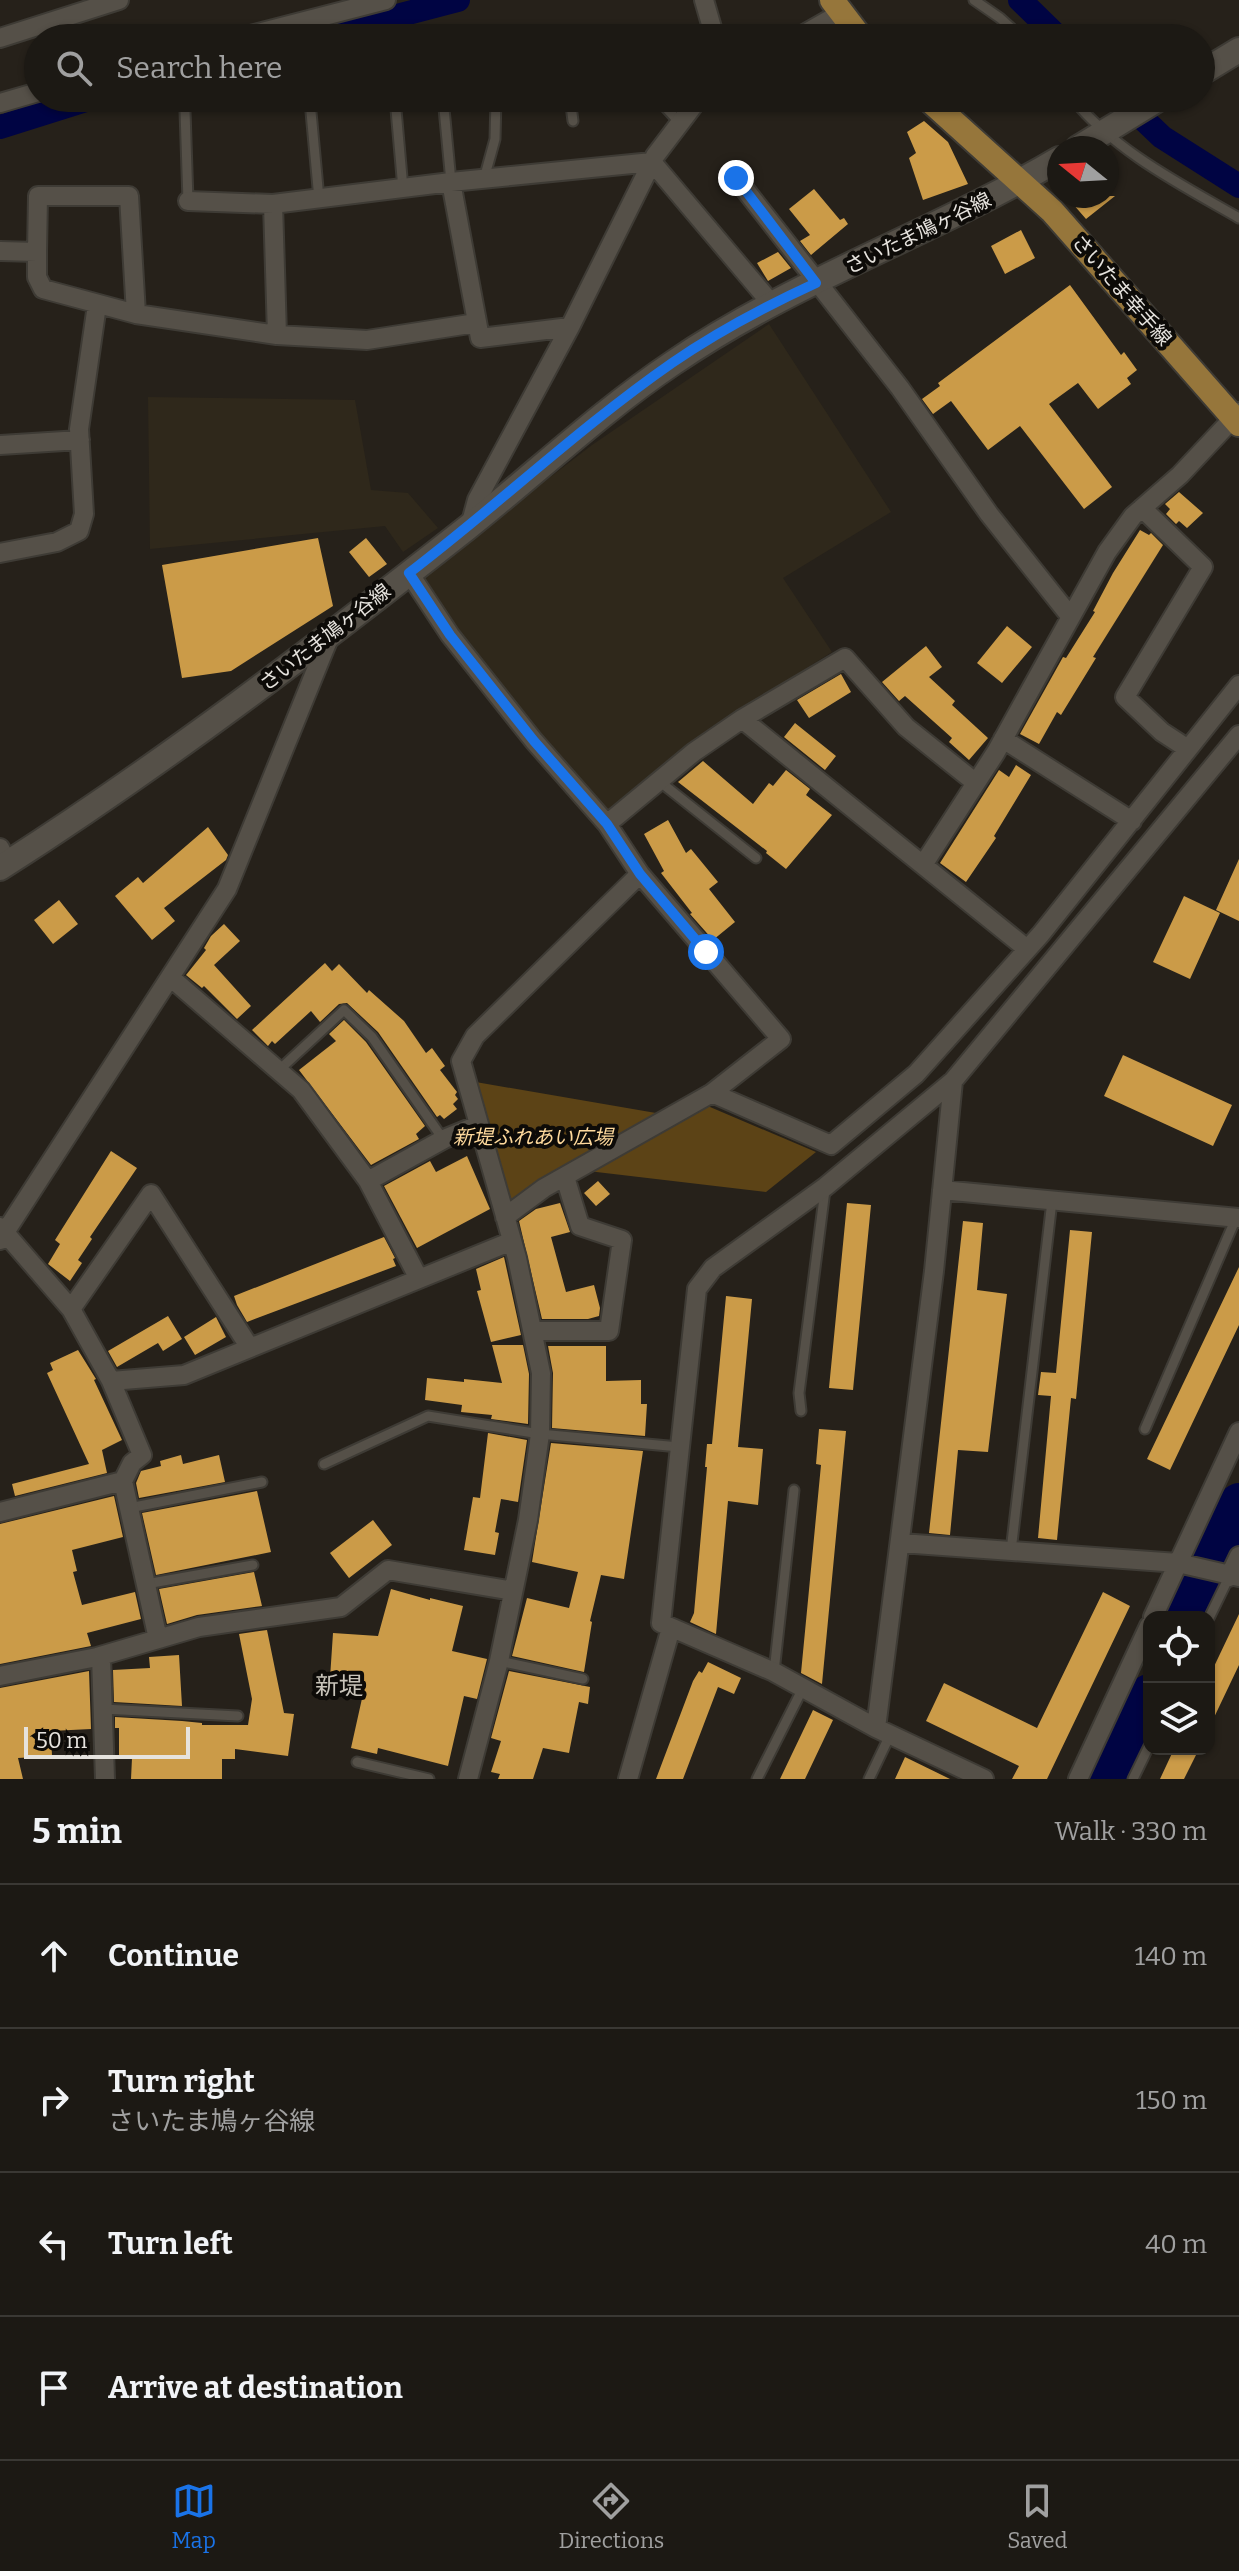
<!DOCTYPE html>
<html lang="en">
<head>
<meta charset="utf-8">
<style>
	body { margin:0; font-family:Bitter,"Noto Sans JP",serif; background:#25221d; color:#f1f3f6 }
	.controls { position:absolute; right:24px; bottom:24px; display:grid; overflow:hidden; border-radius:16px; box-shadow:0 2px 6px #0004 }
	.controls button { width:72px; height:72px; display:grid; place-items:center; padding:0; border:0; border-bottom:2px solid #3a3834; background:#1c1914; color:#f1f3f6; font:40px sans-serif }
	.compass { position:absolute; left:1047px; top:136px; width:72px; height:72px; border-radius:50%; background:#1c1914; box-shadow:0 2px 6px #0004; rotate:288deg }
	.scale { position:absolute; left:24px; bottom:20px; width:166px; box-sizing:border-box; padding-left:8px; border:4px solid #e6e3de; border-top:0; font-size:22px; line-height:28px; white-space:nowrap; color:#e6e3de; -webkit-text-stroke:6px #0d0b08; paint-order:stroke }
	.stop { position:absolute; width:24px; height:24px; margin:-18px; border:6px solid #1a73e8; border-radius:50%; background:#fff }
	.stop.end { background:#1a73e8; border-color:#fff; box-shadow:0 2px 8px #0008 }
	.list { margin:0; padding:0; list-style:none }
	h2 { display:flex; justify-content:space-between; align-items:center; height:104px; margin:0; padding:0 32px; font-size:34px }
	h2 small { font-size:26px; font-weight:400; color:#a0a0a0 }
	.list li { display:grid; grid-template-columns:52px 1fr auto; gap:24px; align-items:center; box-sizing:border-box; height:144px; padding:0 32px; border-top:2px solid #3a3834 }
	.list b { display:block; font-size:30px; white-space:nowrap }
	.list p { margin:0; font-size:26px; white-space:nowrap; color:#a0a0a0 }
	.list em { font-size:26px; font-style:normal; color:#a0a0a0 }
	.icon { flex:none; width:44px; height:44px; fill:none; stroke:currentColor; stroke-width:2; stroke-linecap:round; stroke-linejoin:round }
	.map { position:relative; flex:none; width:1239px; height:1779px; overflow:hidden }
	.search { position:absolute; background:#1c1914; box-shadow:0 2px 6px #0004; left:24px; right:24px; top:24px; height:88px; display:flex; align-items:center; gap:20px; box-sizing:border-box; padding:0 28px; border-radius:44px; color:#a0a0a0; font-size:30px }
	.sheet { height:680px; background:#1c1914 }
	nav { display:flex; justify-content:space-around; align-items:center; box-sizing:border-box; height:112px; border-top:2px solid #3a3834; background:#1c1914; font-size:22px; color:#a0a0a0 }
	nav a { display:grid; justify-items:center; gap:4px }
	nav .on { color:#1a73e8 }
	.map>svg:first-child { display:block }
</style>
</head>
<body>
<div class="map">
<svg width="1239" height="1779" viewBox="0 0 1239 1779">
	<rect width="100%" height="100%" fill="#26211a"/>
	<path fill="#2f281b" d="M 769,324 L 891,512 L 783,578 L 832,652 L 700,736 L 613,811 L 603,807 L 465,643 L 420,577 L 592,445 Z
		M 148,397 L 355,400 L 371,490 L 408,493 L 438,528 L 403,552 L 385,526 L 150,549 Z"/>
	<path fill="#5c4316" d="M 470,1081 L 656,1113 L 505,1206 Z
		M 703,1104 L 816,1152 L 766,1192 L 588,1171 Z"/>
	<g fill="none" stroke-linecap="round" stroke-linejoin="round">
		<path stroke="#000443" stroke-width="24" d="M 1020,0 L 1059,38
			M 313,38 L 458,0
			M 1121,98 L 1162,137 L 1239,186
			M 0,127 L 92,98"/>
		<path stroke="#000443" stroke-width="40" d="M 1185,1617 L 1239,1503
			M 1109,1779 L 1149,1694"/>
	</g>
	<path fill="#cb9b48" d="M 924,121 L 948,142 L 968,184 L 923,200 L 909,158 L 916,153 L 907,132 Z
		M 814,189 L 840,220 L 844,218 L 848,224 L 811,255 L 800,241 L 810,235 L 789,209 Z
		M 1066,196 L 1115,196 L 1086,219 Z
		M 1021,230 L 1035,258 L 1005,274 L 991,246 Z
		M 778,252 L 791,268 L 768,281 L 757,263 Z
		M 1070,285 L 1121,355 L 1124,352 L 1137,370 L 1127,378 L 1131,384 L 1098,409 L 1078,383 L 1049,404 L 1112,487 L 1084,509 L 1020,426 L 988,450 L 951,401 L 933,414 L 922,399 L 940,386 L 938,383 Z
		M 1179,492 L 1203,513 L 1187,528 L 1179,521 L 1176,524 L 1166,514 L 1170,509 L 1165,504 Z
		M 1140,530 L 1149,535 L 1151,533 L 1163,545 L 1093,657 L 1096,658 L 1061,715 L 1057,712 L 1039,744 L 1020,734 L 1063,657 L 1066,658 L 1095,612 L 1093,611 L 1113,573 Z
		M 318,538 L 333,606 L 231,671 L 182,678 L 162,565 Z
		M 366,538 L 387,564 L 369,577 L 349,552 Z
		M 1007,626 L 1032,647 L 1002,683 L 977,663 Z
		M 926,646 L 942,667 L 929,677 L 955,701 L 952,705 L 988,738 L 969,760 L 949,742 L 952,738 L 905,696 L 899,701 L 882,682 Z
		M 841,674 L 851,692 L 809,718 L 797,700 Z
		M 795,723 L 836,756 L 825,770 L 784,737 Z
		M 703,761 L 753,804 L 769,783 L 773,786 L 786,770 L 810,789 L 806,795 L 832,815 L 786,869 L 766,853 L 767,851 L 678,782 Z
		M 1016,765 L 1031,775 L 994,836 L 996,838 L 966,882 L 940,863 L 999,770 L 1009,777 Z
		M 668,820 L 686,853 L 691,849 L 718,882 L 709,889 L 735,922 L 713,940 L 690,914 L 692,913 L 661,873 L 664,871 L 644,834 Z
		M 208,827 L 228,855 L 226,860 L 164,908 L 175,921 L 152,940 L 115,896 L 138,877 L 143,883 Z
		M 1239,859 L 1239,921 L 1216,910 Z
		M 1184,896 L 1220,913 L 1190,979 L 1153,962 Z
		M 59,900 L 78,924 L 53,944 L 34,920 Z
		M 224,924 L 240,941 L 214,965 L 251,1006 L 237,1019 L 204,986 L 202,988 L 186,975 L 206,950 L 204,948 L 211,936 Z
		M 325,963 L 332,971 L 339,964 L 367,993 L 369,990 L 404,1021 L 426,1053 L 432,1048 L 445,1066 L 440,1070 L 457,1092 L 455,1095 L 458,1099 L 453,1104 L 457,1109 L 444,1119 L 440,1115 L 437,1117 L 378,1032 L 347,1003 L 339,1004 L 320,1022 L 311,1011 L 275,1044 L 272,1041 L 268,1046 L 252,1030 Z
		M 344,1020 L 366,1042 L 425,1126 L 416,1134 L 419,1139 L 371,1165 L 299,1070 L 336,1041 L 329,1034 Z
		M 1123,1055 L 1232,1105 L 1213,1146 L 1104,1096 Z
		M 111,1151 L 137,1168 L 90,1237 L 92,1239 L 78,1260 L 82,1263 L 70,1281 L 48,1264 L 60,1244 L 55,1240 Z
		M 467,1156 L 490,1209 L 417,1248 L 384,1186 L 430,1161 L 436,1172 Z
		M 598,1181 L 610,1194 L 596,1206 L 584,1193 Z
		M 560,1203 L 570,1232 L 551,1237 L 566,1292 L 594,1285 L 600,1308 L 599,1316 L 588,1319 L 542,1319 L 519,1221 L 536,1209 Z
		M 847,1203 L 871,1205 L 853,1390 L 829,1388 Z
		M 963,1221 L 983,1223 L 977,1290 L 1007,1294 L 988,1452 L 958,1450 L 950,1535 L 929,1533 Z
		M 1070,1230 L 1092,1232 L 1076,1399 L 1071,1398 L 1057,1540 L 1038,1538 L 1051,1396 L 1038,1395 L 1041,1372 L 1056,1373 Z
		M 384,1237 L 395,1258 L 393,1259 L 396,1266 L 247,1322 L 237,1305 L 234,1296 Z
		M 504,1257 L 521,1335 L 491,1342 L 477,1291 L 481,1290 L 476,1269 Z
		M 1239,1267 L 1239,1325 L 1170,1470 L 1147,1459 Z
		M 726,1296 L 752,1299 L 738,1447 L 763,1449 L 758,1505 L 728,1501 L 716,1634 L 690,1622 L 694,1613 L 707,1467 L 705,1467 L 707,1444 L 712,1444 Z
		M 168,1316 L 182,1339 L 163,1351 L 158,1343 L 117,1367 L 108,1351 Z
		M 216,1317 L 226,1337 L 195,1355 L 184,1337 Z
		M 492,1345 L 523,1345 L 529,1374 L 528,1424 L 491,1419 L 492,1415 L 461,1412 L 462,1405 L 425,1400 L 427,1378 L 464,1382 L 464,1379 L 502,1383 Z
		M 548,1346 L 606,1346 L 606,1381 L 641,1380 L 641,1404 L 647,1404 L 645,1436 L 552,1428 L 553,1373 Z
		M 78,1350 L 96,1379 L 94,1380 L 122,1440 L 102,1450 L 107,1473 L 15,1496 L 12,1484 L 89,1464 L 47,1373 L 53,1370 L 50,1363 Z
		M 819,1429 L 846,1431 L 822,1684 L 801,1673 L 821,1465 L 816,1464 Z
		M 488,1433 L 527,1440 L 518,1502 L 501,1499 L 495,1532 L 499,1533 L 495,1555 L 464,1550 L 473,1497 L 480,1498 Z
		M 551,1443 L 643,1451 L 624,1579 L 601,1575 L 590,1621 L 592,1622 L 584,1672 L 512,1656 L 527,1598 L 569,1608 L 578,1572 L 532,1562 Z
		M 181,1455 L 183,1464 L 219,1455 L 225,1482 L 139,1498 L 136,1483 L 141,1471 L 161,1466 L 160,1461 Z
		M 257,1491 L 271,1552 L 156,1575 L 142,1513 Z
		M 114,1496 L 123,1537 L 72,1550 L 77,1571 L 73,1572 L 82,1605 L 135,1592 L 141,1619 L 87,1633 L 91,1646 L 0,1664 L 0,1524 Z
		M 373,1520 L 392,1545 L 349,1578 L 330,1553 Z
		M 254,1572 L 262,1606 L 197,1615 L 167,1624 L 159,1589 Z
		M 391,1589 L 430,1600 L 430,1598 L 463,1606 L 452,1651 L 487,1659 L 477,1699 L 464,1696 L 448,1766 L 378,1748 L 377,1754 L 351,1748 L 363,1694 L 329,1693 L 333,1633 L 378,1636 Z
		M 1103,1592 L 1130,1606 L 1047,1779 L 1012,1779 L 1019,1766 L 926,1721 L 944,1683 L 1037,1728 Z
		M 1239,1614 L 1239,1665 L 1209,1728 L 1209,1677 Z
		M 267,1630 L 284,1713 L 294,1714 L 288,1756 L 235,1749 L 235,1759 L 222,1759 L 222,1779 L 131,1779 L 132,1758 L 119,1758 L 119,1728 L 115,1728 L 115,1717 L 182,1721 L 202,1723 L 202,1725 L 248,1725 L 252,1699 L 239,1634 Z
		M 179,1655 L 182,1706 L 114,1702 L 113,1670 L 150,1668 L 149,1657 Z
		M 708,1662 L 741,1678 L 734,1694 L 718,1687 L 683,1779 L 656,1779 L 693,1681 L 699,1671 L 702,1673 Z
		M 89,1671 L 91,1729 L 51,1731 L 52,1756 L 18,1758 L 23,1779 L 0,1779 L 0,1688 Z
		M 509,1671 L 590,1687 L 588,1704 L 579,1702 L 569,1753 L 543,1748 L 533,1779 L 498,1779 L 500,1774 L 491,1772 L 501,1741 L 491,1738 Z
		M 813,1710 L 833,1720 L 805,1779 L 780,1779 Z
		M 1174,1749 L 1199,1749 L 1184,1779 L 1160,1779 Z
		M 905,1757 L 950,1779 L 895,1779 Z"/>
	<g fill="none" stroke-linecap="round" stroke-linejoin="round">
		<defs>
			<path id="service" d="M 974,0 L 1000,18 L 1022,38
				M 584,38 L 593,35 L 603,38
				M 395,98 L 403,189
				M 443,98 L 451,182
				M 570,98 L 573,121
				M 657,98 L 680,123
				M 1072,98 C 1116,152 1180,184 1239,218
				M 185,111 L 188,201
				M 311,112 L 319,199
				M 484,179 L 495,139 L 496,98
				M 659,781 L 756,858
				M 278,1071 L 344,1010 L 372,1037 L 443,1139
				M 801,1411 L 799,1393 L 825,1190
				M 1145,1429 L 1236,1218
				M 324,1464 L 428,1416 L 540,1434 L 679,1447
				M 129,1508 L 262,1482
				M 1011,1551 L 1052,1201
				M 146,1584 L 253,1565
				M 1209,1618 L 1229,1577
				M 499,1661 L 583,1679
				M 774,1672 L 794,1490
				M 103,1709 L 238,1716
				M 357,1762 L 429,1779
				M 757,1779 L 803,1688
				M 869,1779 L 890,1735
				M 1133,1779 L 1149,1746"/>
			<path id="minor" d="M 704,0 L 715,38
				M 0,38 L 119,0
				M 239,38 L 386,0
				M 797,38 L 841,13
				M 0,103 L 38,92
				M 736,178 L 900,388 L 989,514 L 1070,616
				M 451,182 L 480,338 L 570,327
				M 188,201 L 273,204 L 451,182 L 652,162 L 771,303
				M 273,204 L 277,335
				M 0,251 L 37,252 L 37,277 L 43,289 L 136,314 L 277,335 L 367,340 L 476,323
				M 37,252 L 38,196 L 129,196 L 136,314
				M 0,445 L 80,440
				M 1142,508 L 1203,567 L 1125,697 L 1162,732 L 1188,749
				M 470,526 L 477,500 L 570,327 L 655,156 L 699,98
				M 0,553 L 57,542 L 79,531 L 84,514 L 79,429 L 97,305
				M 409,573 L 450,635 L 534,741 L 607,824 L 640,874 L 475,1036 L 461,1061 L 517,1258 L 541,1373 L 540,1434 L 528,1520 L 499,1661 L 468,1779
				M 742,719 L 1027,949
				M 1003,739 L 1132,821
				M 607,824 L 694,752 L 742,719 L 845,658 L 906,727 L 976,783
				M 0,848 L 7,863
				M 923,865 L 996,752 L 1107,552 L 1133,516 L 1180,475 L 1239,412
				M 640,874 L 781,1039 L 712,1093
				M 170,977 L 301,1090 L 368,1181 L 419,1279
				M 368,1181 L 444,1139 L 478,1125
				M 942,1190 L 1239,1218
				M 505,1217 L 544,1188 L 712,1093 L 831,1145 L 916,1074 L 1041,934 L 1239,685
				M 0,1227 L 71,1309 L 111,1381 L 142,1455 L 132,1463 L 123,1481 L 158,1639
				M 0,1240 L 227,889 L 331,633
				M 71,1309 L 151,1194 L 250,1348
				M 533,1331 L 609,1331 L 622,1240 L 580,1226 L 565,1177
				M 111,1381 L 184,1375 L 512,1241
				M 0,1512 L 123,1481
				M 901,1543 L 1178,1563 L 1239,1577
				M 1229,1577 L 1239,1556
				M 1153,1617 L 1239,1432
				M 101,1656 L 105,1779
				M 0,1676 L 97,1657 L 199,1627 L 341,1607 L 388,1570 L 513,1591
				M 876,1728 L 934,1271 L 953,1081
				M 628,1779 L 671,1628
				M 984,1779 L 876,1728 L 774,1672 L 661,1623 L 697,1289 L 713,1268 L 825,1187 L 953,1081 L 1239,735
				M 1078,1779 L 1149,1626"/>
			<path id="secondary" d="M 1201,73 L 1239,50
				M 1078,148 L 1160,98
				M 0,868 C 163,764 316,647 467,528 C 536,473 600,412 673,363 C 793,281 934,233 1059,159"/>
			<path id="primary" d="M 832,0 L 861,38
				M 927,98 L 1052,211 L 1239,424"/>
		</defs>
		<use href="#service" stroke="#3e3b35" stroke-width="13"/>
		<use href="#minor" stroke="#3e3b35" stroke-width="22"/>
		<use href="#secondary" stroke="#3e3b35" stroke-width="28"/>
		<use href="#primary" stroke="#3e3b35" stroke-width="28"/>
		<use href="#service" stroke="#555048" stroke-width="9"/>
		<use href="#minor" stroke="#555048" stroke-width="18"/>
		<use href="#secondary" stroke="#555048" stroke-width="24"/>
		<use href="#primary" stroke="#96763b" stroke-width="24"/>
	</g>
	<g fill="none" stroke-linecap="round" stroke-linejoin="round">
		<path stroke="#1a73e8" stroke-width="10" d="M 706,952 L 640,874 L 607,824 L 534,741 L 450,635 L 409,573 C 498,505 580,427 672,363 C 717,332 766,306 816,283 L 736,178"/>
	</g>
	<g text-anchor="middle" stroke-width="8" stroke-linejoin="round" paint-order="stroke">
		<g font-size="20" fill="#e6e3de" stroke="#0d0b08">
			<text transform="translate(918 233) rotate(-26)" y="7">さいたま鳩ヶ谷線</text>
			<text transform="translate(1122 290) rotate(49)" y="7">さいたま幸手線</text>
			<text transform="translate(325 637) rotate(-38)" y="7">さいたま鳩ヶ谷線</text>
		</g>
		<g font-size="20" font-style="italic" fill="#fed99c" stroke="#0d0b08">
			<text x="533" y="1144">新堤ふれあい広場</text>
		</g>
		<g font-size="24" fill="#c9c4ba" stroke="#0d0b08">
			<text x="339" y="1694">新堤</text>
		</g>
	</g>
</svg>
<div class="controls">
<button><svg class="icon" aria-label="locate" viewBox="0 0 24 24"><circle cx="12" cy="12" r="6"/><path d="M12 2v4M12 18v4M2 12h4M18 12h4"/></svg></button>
<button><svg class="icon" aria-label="layers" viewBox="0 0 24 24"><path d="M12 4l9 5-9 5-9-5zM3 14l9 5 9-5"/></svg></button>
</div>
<svg class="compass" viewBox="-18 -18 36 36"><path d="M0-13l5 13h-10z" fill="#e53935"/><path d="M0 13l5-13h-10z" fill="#a0a0a0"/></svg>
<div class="scale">50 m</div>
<div class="stop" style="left:706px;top:952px"></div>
<div class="stop end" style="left:736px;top:178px"></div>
<div class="search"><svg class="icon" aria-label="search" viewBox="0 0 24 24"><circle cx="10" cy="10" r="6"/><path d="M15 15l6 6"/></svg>Search here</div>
</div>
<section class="sheet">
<h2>5 min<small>Walk · 330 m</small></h2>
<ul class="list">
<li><svg class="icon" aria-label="ahead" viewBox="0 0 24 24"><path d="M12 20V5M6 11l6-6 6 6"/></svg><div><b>Continue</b></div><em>140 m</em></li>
<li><svg class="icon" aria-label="right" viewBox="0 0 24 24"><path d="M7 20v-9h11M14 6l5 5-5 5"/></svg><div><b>Turn right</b><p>さいたま鳩ヶ谷線</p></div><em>150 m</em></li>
<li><svg class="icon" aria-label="left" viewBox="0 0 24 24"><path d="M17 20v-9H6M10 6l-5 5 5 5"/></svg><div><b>Turn left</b></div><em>40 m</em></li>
<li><svg class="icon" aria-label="arrive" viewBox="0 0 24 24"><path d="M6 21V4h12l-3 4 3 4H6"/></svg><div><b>Arrive at destination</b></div></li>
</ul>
</section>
<nav>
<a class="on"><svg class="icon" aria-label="map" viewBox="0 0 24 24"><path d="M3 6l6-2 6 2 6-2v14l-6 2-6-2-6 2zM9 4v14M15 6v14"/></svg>Map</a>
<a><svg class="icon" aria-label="directions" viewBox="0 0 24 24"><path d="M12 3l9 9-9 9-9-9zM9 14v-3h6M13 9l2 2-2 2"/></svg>Directions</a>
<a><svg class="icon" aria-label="saved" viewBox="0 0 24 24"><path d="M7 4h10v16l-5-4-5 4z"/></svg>Saved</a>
</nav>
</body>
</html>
